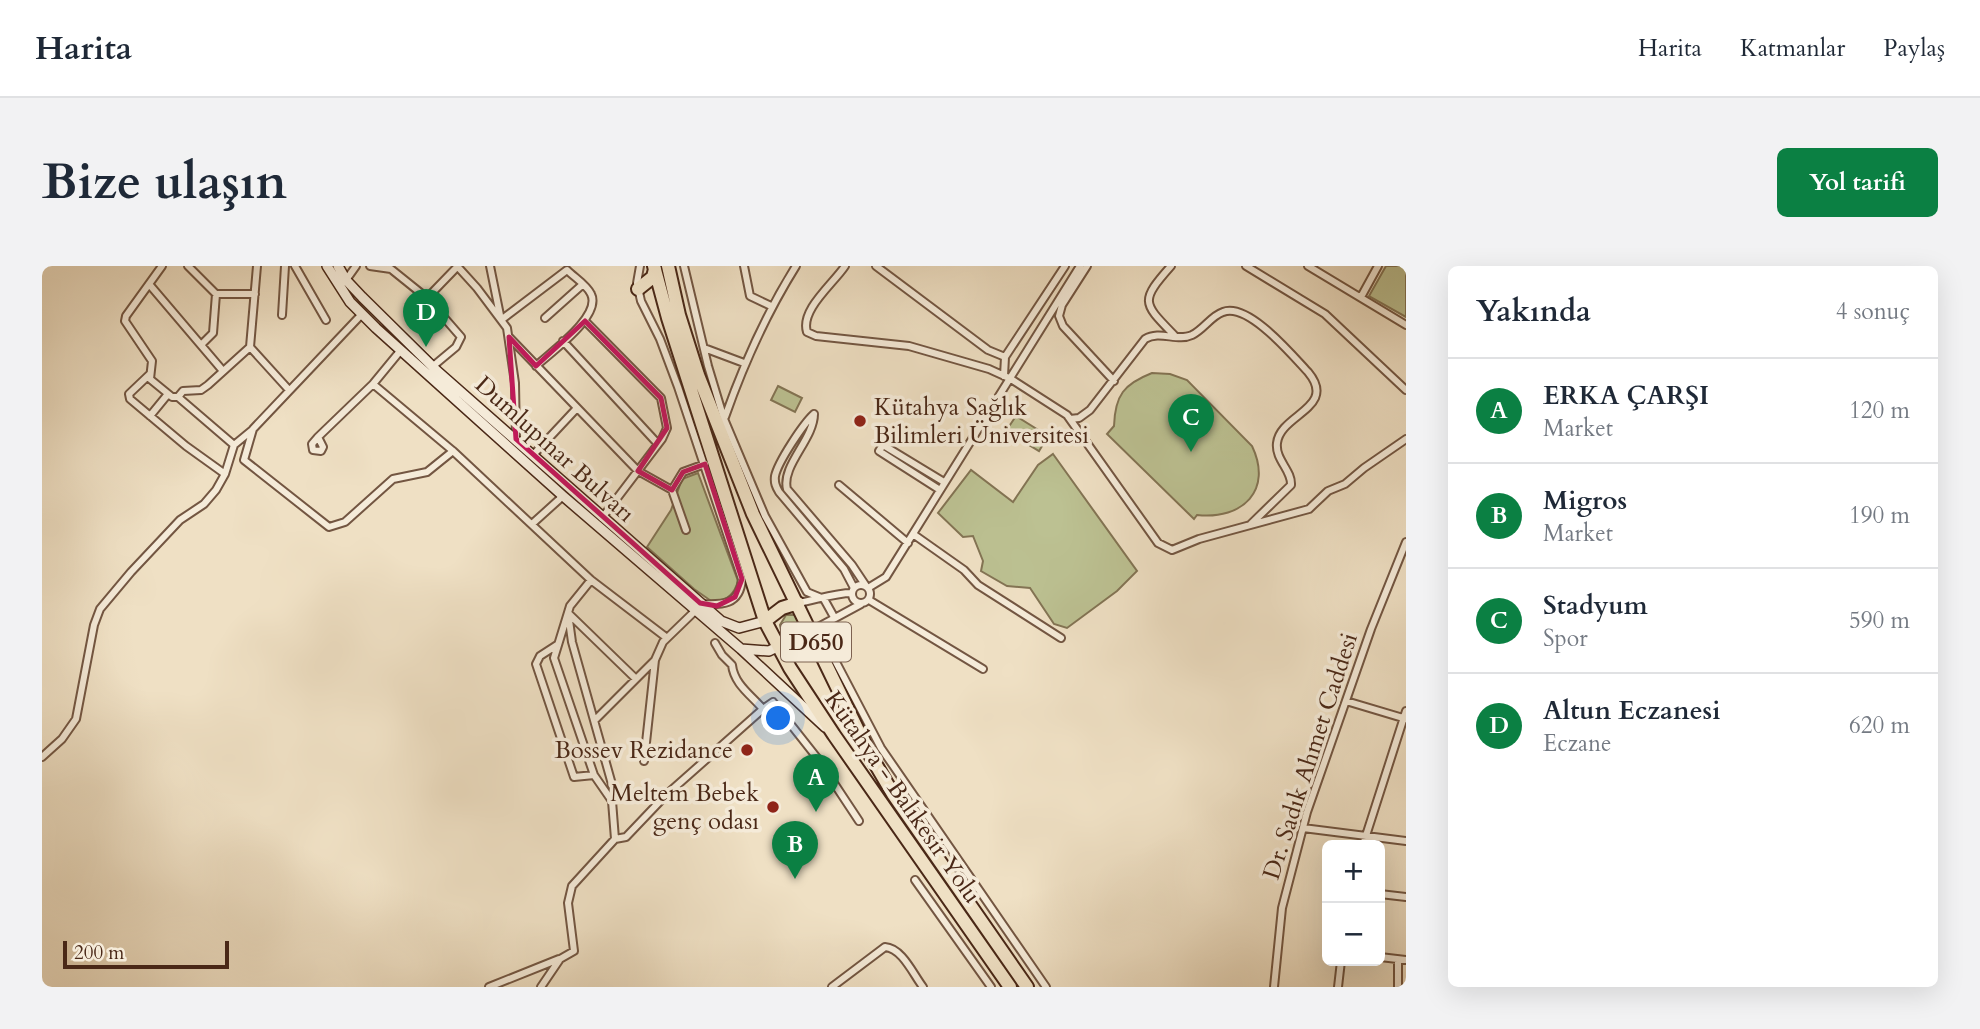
<!DOCTYPE html>
<html lang="tr">
<head>
<meta charset="utf-8">
<style>
	body { margin:0; font-family:Cardo,serif; background:#f2f2f3; color:#1f2937 }
	.controls { position:absolute; right:21px; bottom:21px; display:grid; overflow:hidden; border-radius:10px; box-shadow:0 7px 28px #0002 }
	.controls button { width:63px; height:63px; display:grid; place-items:center; padding:0; border:0; border-bottom:2px solid #e0e1e3; background:#fff; color:#1f2937; font:35px sans-serif }
	.scale { position:absolute; left:21px; bottom:18px; width:166px; box-sizing:border-box; padding-left:7px; border:4px solid #4a2817; border-top:0; font-size:19px; line-height:24px; white-space:nowrap; color:#4a2817; -webkit-text-stroke:5px #f5ebd9; paint-order:stroke }
	.you { position:absolute; left:737px; top:453px; width:24px; height:24px; margin:-18px; border:5px solid #fff; border-radius:50%; background:#1a73e8; box-shadow:0 0 0 10px #1a73e833 }
	.badge { display:grid; place-items:center; width:46px; height:46px; border-radius:50%; background:#0b8043; color:#fff; font-size:23px; font-weight:700 }
	.pin { position:absolute; translate:-50% -58px; filter:drop-shadow(0 2px 4px #0008) }
	.pin::after { content:''; position:absolute; top:37px; width:24px; height:21px; background:inherit; clip-path:polygon(0 0,100% 0,50% 100%) }
	.list { margin:0; padding:0; list-style:none }
	h2 { display:flex; justify-content:space-between; align-items:center; height:91px; margin:0; padding:0 28px; font-size:30px }
	h2 small { font-size:23px; font-weight:400; color:#747a83 }
	.list li { display:grid; grid-template-columns:46px 1fr auto; gap:21px; align-items:center; box-sizing:border-box; height:105px; padding:0 28px; border-top:2px solid #e0e1e3 }
	.list b { display:block; font-size:26px; white-space:nowrap }
	.list p { margin:0; font-size:23px; white-space:nowrap; color:#747a83 }
	.list em { font-size:23px; font-style:normal; color:#747a83 }
	.map { position:relative; flex:none; width:1364px; height:721px; overflow:hidden; border-radius:10px }
	header { display:flex; align-items:center; gap:42px; box-sizing:border-box; height:98px; padding:0 35px; background:#fff; border-bottom:2px solid #e0e1e3 }
	header strong { font-size:33px }
	nav { display:flex; gap:38px; margin-inline-start:auto; font-size:24px }
	.intro { display:flex; align-items:center; justify-content:space-between; box-sizing:border-box; height:168px; padding:0 42px }
	h1 { margin:0; font-size:49px }
	.button { padding:18px 32px; border-radius:10px; background:#0b8043; color:#fff; font-size:24px; font-weight:700 }
	main { display:flex; gap:42px; padding:0 42px }
	aside { flex:1; background:#fff; border-radius:10px; box-shadow:0 7px 28px #0002 }
	.map>svg:first-child { display:block }
</style>
</head>
<body>
<header>
<strong>Harita</strong>
<nav><a>Harita</a><a>Katmanlar</a><a>Paylaş</a></nav>
</header>
<div class="intro"><h1>Bize ulaşın</h1><a class="button">Yol tarifi</a></div>
<main>
<div class="map">
<svg width="1364" height="721" viewBox="0 0 1364 721">
	<rect width="100%" height="100%" fill="#efe0c4"/>
	<filter id="stains"><feTurbulence type="fractalNoise" baseFrequency=".00286" numOctaves="4"/><feColorMatrix values="0 0 0 0 .2 0 0 0 0 .09 0 0 0 0 .02 0 0 0 .5 -.17"/></filter>
	<radialGradient id="worn" r=".72"><stop offset=".6" stop-color="#630" stop-opacity="0"/><stop offset="1" stop-color="#630" stop-opacity=".3"/></radialGradient>
	<path fill="#bcc192" stroke="#837454" stroke-width="2" d="M 1344,0 L 1364,0 L 1364,51 L 1327,30 Z
		M 1110,107 L 1128,108 L 1145,114 L 1210,180 C 1231,224 1201,254 1155,249 L 1152,253 L 1065,168 L 1072,160 C 1073,129 1082,118 1110,107 Z
		M 736,120 L 760,132 L 753,146 L 729,134 Z
		M 974,150 L 1006,170 L 997,185 L 964,165 Z
		M 1011,188 L 1095,305 L 1075,325 L 1025,362 L 1012,358 L 988,322 L 965,320 L 939,305 L 941,295 L 931,270 L 921,271 L 896,247 L 929,204 L 971,236 L 996,199 Z
		M 656,207 L 696,315 C 692,329 686,333 672,337 L 652,323 L 605,281 L 629,244 L 640,213 Z
		M 744,349 L 753,349 L 759,353 L 761,367 L 746,372 L 740,369 L 738,359 Z"/>
	<g fill="none" stroke-linecap="round" stroke-linejoin="round">
		<defs>
			<path id="street" d="M 120,0 L 84,50 L 83,55 L 110,95 L 108,113 L 130,131 L 136,131 L 141,125 L 159,124 L 166,119 L 208,81 L 215,0
				M 146,0 L 174,28 L 213,28
				M 253,0 L 284,54
				M 328,0 L 349,3 L 385,32 L 419,71 L 414,81 L 390,101
				M 415,0 L 435,22 L 459,54 L 525,4 C 532,11 545,19 549,28 C 560,50 509,86 494,100
				M 448,0 L 459,54 L 465,62 L 473,117 L 474,173
				M 598,0 L 595,17 L 599,35 L 618,73 L 636,121 L 700,313 C 698,339 680,339 660,338
				M 642,0 L 666,100 L 682,153 L 723,250 L 765,326 L 782,333 L 792,351 L 783,367 L 784,377 L 839,482 L 1004,721
				M 702,0 L 708,30 L 729,40
				M 803,0 C 791,18 758,44 765,66 L 774,70 L 867,80 L 947,103 L 969,113 L 1025,149 L 1116,277 L 1130,284 L 1157,273 L 1267,243 L 1286,225 L 1303,218 L 1322,202 L 1364,173
				M 834,0 L 946,84 L 963,91
				M 1045,0 L 1020,39 L 1017,50 L 1021,60 L 1072,115
				M 1129,0 C 1097,36 1101,37 1133,70
				M 1204,0 L 1283,48 L 1364,124
				M 1266,0 L 1364,59
				M 304,14 L 314,0
				M 107,18 L 181,105
				M 1319,31 L 1336,0
				M 385,32 L 415,1
				M 320,48 L 211,163 L 202,194 L 287,261 L 303,256 L 351,213 L 385,206 L 411,185
				M 240,49 L 243,0
				M 503,52 L 540,19
				M 543,55 L 619,132 L 625,162 L 620,173 L 560,252
				M 467,71 L 596,205 L 630,224
				M 521,75 L 616,178
				M 159,79 L 171,67 L 174,28
				M 208,81 L 247,124
				M 662,82 L 702,97
				M 108,108 L 87,128 L 88,133 L 144,180 L 183,208
				M 962,110 L 963,91 L 1023,0
				M 331,118 L 411,185 L 549,314 L 625,372
				M 136,131 L 192,179
				M 772,148 C 761,158 736,196 733,210 C 732,217 734,221 737,226 L 802,303 L 812,322
				M 772,148 C 772,173 739,200 745,223 L 810,299 L 824,320
				M 108,150 L 126,128
				M 683,151 C 702,97 724,48 754,0
				M 1028,153 L 1037,152 L 1048,144 L 1103,73 C 1118,64 1135,76 1150,69 C 1162,63 1169,50 1181,46 C 1206,36 1250,89 1266,106 C 1296,142 1238,148 1235,177 C 1233,194 1250,204 1249,219 L 1209,258
				M 276,171 L 281,181 L 279,185 L 271,184 L 270,178 L 276,171 L 331,118 L 359,84
				M 492,188 L 535,142
				M 797,219 L 866,277
				M 898,224 L 837,185 L 841,179 L 902,216
				M 490,258 L 521,230
				M 644,264 L 630,224 L 641,206 L 663,198
				M 871,268 L 922,304 L 936,319 L 1019,372
				M 549,314 L 528,340 L 512,392 L 552,509 L 570,535 L 573,573 L 584,571 L 624,529 L 721,443 C 709,429 692,418 690,399 L 680,389 L 673,377
				M810 328a9 9 0 1 1 18 0a9 9 0 1 1-18 0Z
				M 826,322 L 844,311 L 1038,0
				M 827,334 L 941,403
				M 756,337 C 774,334 792,327 810,327
				M 769,365 L 819,338
				M 515,379 L 498,390 L 494,398 L 532,511 L 552,509
				M 1304,435 L 1364,453
				M 721,443 L 731,436 L 776,493 L 817,555
				M 553,454 L 612,395
				M 0,491 L 20,473 L 34,453 L 52,359 L 58,343 L 89,306 L 138,254 L 162,238 L 174,224 L 183,208 L 192,179 L 209,165
				M 602,495 L 613,394 L 621,376 L 654,344
				M 570,535 L 573,529 L 530,376 L 526,347 L 594,413
				M 1261,562 L 1364,575
				M 1321,579 L 1364,445
				M 873,614 L 949,721
				M 1338,628 L 1364,631
				M 1338,691 L 1364,694
				M 447,721 L 517,693
				M 499,721 L 518,693 L 532,685 L 526,637 L 530,620 L 573,573
				M 790,721 L 843,681 C 860,682 871,708 881,721
				M 1232,721 L 1240,642 L 1265,546 L 1329,363 L 1364,276
				M 1296,721 L 1299,695
				M 1356,721 L 1356,694"/>
			<path id="secondary" d="M 285,0 L 308,36 L 334,62 L 521,230 L 699,383 L 783,461
				M 296,0 L 304,14 L 320,31 L 395,105 L 679,355 L 697,362 L 723,355
				M 699,383 L 727,385 L 737,380"/>
			<path id="highway" d="M 612,0 L 626,52 L 723,355 L 748,402 L 792,469 L 968,721
				M 626,0 L 637,49 L 656,109 L 711,248 L 827,487 L 851,528 L 985,721
				M 596,23 L 611,11 L 613,3
				M 723,355 L 740,342 L 756,337
				M 737,380 L 754,374 L 769,365"/>
		</defs>
		<use href="#street" stroke="#735642" stroke-width="10"/>
		<use href="#secondary" stroke="#4a2817" stroke-width="12"/>
		<use href="#highway" stroke="#4a2817" stroke-width="16"/>
		<use href="#street" stroke="#f5ebd9" stroke-width="6"/>
		<use href="#secondary" stroke="#f5ebd9" stroke-width="9"/>
		<use href="#highway" stroke="#efe0c4" stroke-width="12"/>
	</g>
	<path fill="none" stroke="#c2185b" stroke-width="5" stroke-linejoin="round" d="M 543,55 L 619,132 L 625,162 L 596,205 L 630,224 L 641,206 L 663,198 L 700,313 L 693,331 L 675,340 L 658,337 L 474,173 L 467,71 L 494,100 Z"/>
	<g fill="#8f2418" stroke="#f5ebd9" stroke-width="2.5">
		<circle cx="818" cy="155" r="7"/>
		<circle cx="705" cy="484" r="7"/>
		<circle cx="731" cy="541" r="7"/>
	</g>
	<g text-anchor="middle" stroke-width="7" stroke-linejoin="round" paint-order="stroke">
		<rect fill="#f5ebd9" stroke="#7d6251" stroke-width="2" x="739" y="356.5" width="70" height="39" rx="5"/>
		<g font-size="23" font-weight="bold" fill="#4a2817">
			<text x="774" y="384">D650</text>
		</g>
		<g font-size="24" fill="#4a2817" stroke="#f5ebd9" text-anchor="end">
			<text x="832" y="149" text-anchor="start">Kütahya Sağlık<tspan x="832" dy="28">Bilimleri Üniversitesi</tspan></text>
			<text x="691" y="492">Bossev Rezidance</text>
			<text x="717" y="535">Meltem Bebek<tspan x="717" dy="28">genç odası</tspan></text>
		</g>
		<g font-size="24" fill="#4a2817" stroke="#f5ebd9">
			<text transform="translate(513 183) rotate(42)" y="8">Dumlupınar Bulvarı</text>
			<text transform="translate(1268 490) rotate(-72)" y="8">Dr. Sadık Ahmet Caddesi</text>
			<text transform="translate(861 531) rotate(55)" y="8">Kütahya - Balıkesir Yolu</text>
		</g>
	</g>
	<rect width="100%" height="100%" filter="url(#stains)"/>
	<rect width="100%" height="100%" fill="url(#worn)"/>
</svg>
<div class="controls">
<button>+</button>
<button>−</button>
</div>
<div class="scale">200 m</div>
<div class="you"></div>
<div class="pin badge" style="left:774px;top:546px">A</div>
<div class="pin badge" style="left:753px;top:613px">B</div>
<div class="pin badge" style="left:1149px;top:186px">C</div>
<div class="pin badge" style="left:384px;top:81px">D</div>
</div>
<aside>
<h2>Yakında<small>4 sonuç</small></h2>
<ul class="list">
<li><span class="badge">A</span><div><b>ERKA ÇARŞI</b><p>Market</p></div><em>120 m</em></li>
<li><span class="badge">B</span><div><b>Migros</b><p>Market</p></div><em>190 m</em></li>
<li><span class="badge">C</span><div><b>Stadyum</b><p>Spor</p></div><em>590 m</em></li>
<li><span class="badge">D</span><div><b>Altun Eczanesi</b><p>Eczane</p></div><em>620 m</em></li>
</ul>
</aside>
</main>
</body>
</html>
